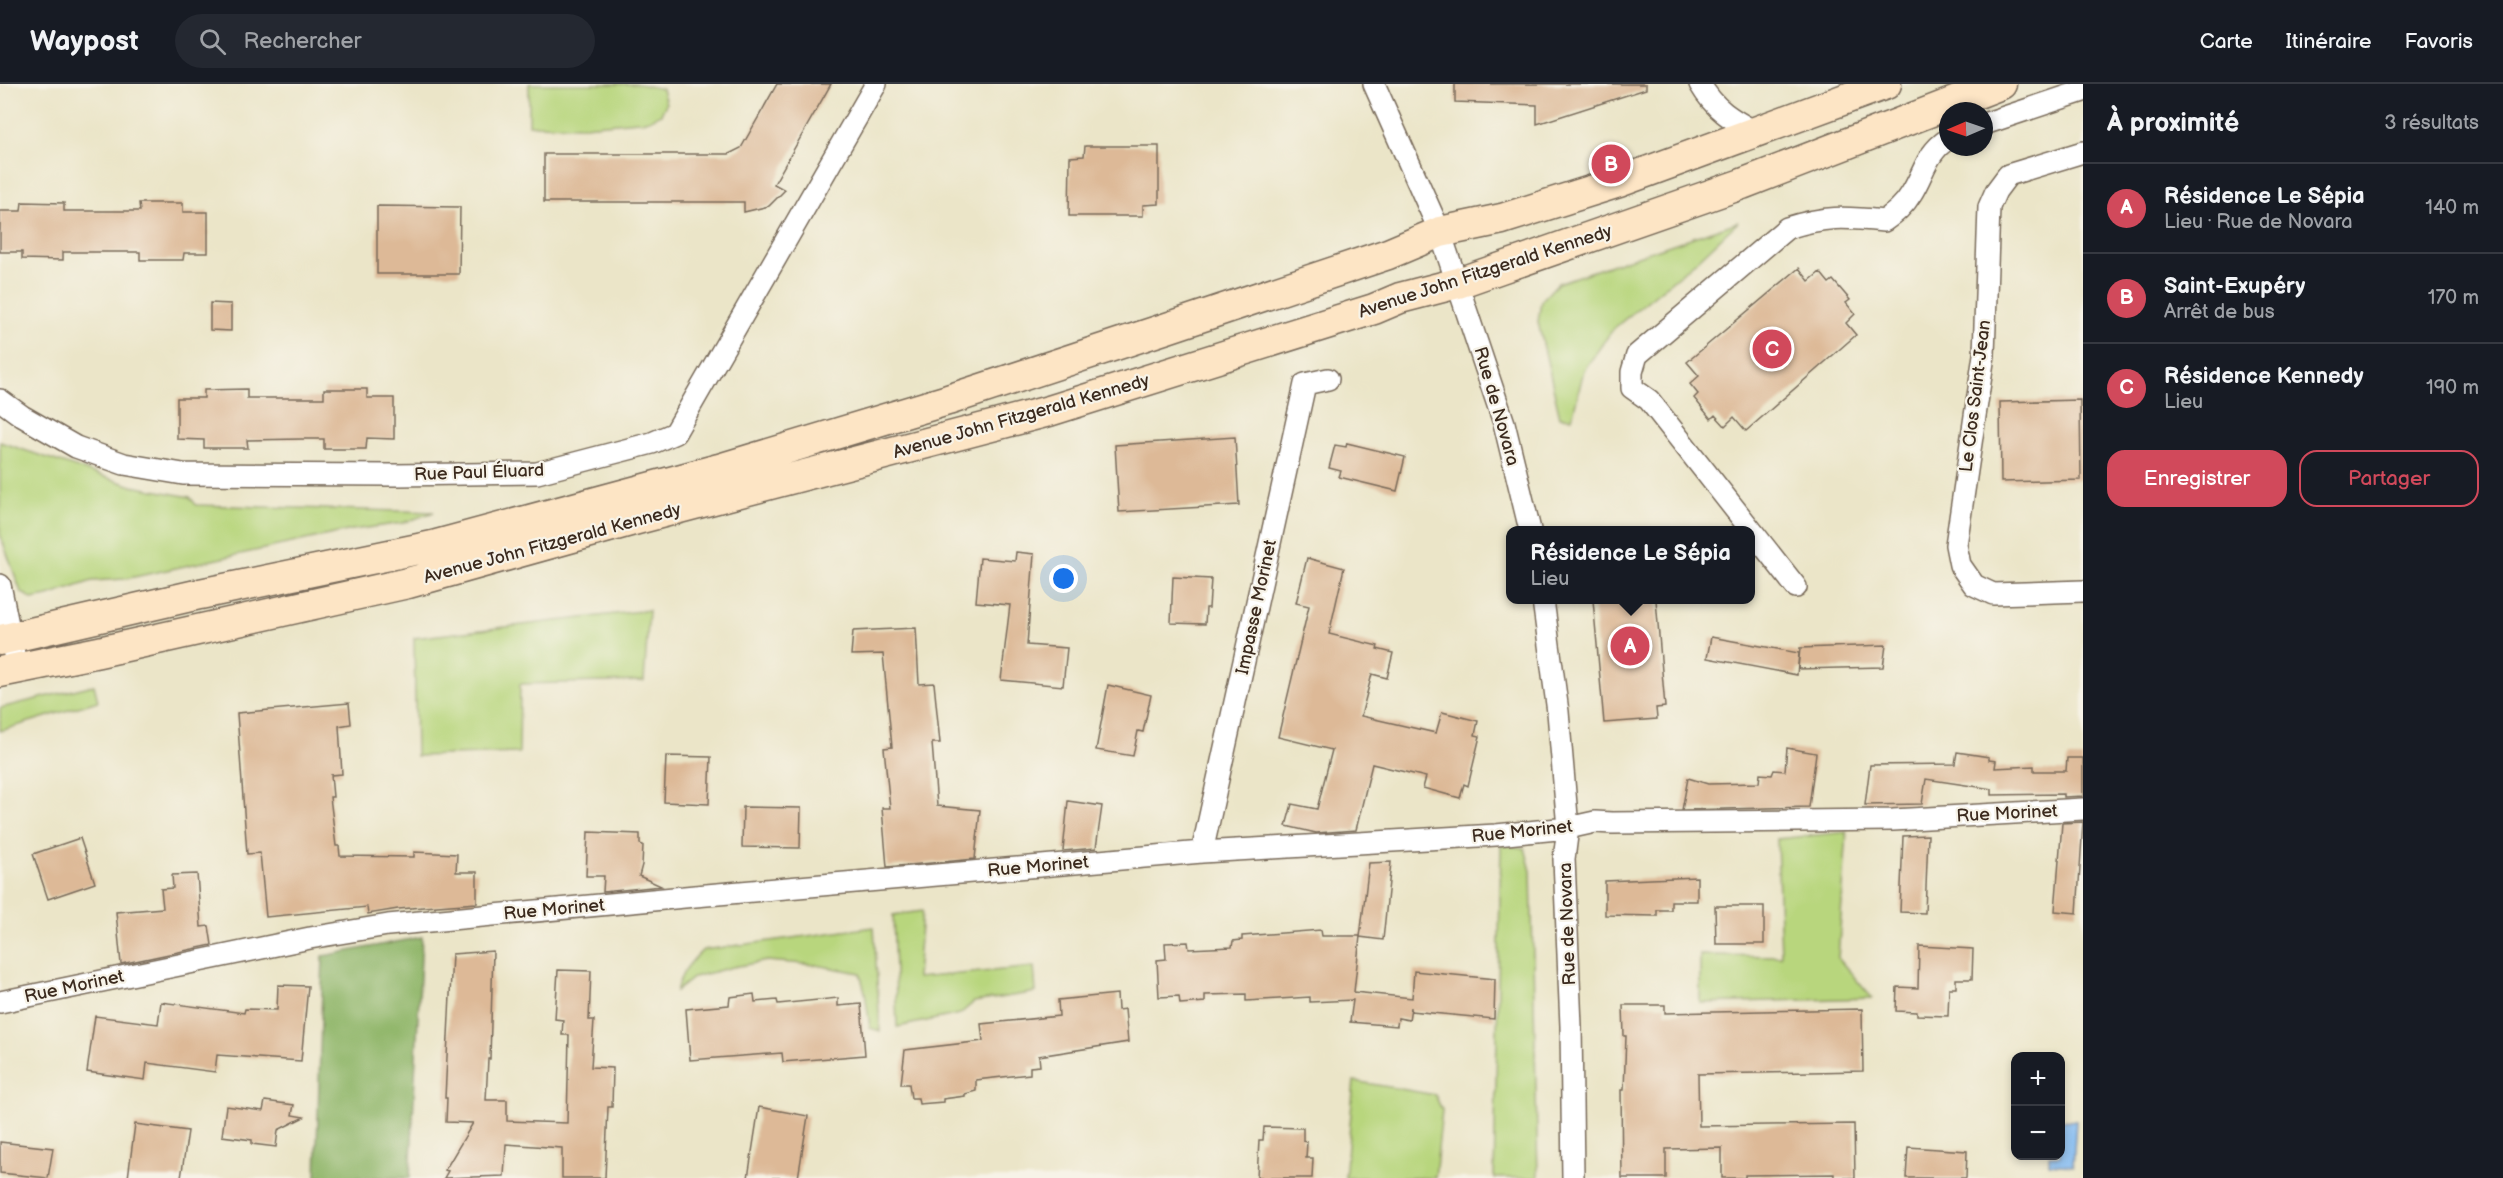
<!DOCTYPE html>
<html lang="fr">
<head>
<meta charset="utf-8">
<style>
	body { margin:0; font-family:"Balsamiq Sans",sans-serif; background:#242831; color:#f1f3f6 }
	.controls { position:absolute; right:18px; bottom:18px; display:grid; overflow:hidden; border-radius:12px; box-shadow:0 3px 9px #0003 }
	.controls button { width:54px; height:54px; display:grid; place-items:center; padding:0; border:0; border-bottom:2px solid #363941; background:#171b24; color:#f1f3f6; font:30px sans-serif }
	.compass { position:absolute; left:1939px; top:18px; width:54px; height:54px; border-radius:50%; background:#171b24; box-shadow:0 3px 9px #0003; rotate:268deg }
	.you { position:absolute; left:1064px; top:495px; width:21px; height:21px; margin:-15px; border:4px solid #fff; border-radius:50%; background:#1a73e8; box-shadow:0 0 0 9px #1a73e833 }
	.badge { display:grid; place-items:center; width:39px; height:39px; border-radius:50%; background:#d1495b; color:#fff; font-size:20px; font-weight:700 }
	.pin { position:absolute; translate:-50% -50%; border:3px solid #fff; box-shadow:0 2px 6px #0006 }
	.popup { position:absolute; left:1506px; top:442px; width:249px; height:78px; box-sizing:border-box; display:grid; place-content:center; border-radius:12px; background:#171b24; filter:drop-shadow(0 2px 4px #0005); font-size:20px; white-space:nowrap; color:#9ea1a6 }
	.popup b { font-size:22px; color:#f1f3f6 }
	.popup::after { content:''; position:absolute; left:50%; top:100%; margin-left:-12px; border:12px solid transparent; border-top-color:#171b24 }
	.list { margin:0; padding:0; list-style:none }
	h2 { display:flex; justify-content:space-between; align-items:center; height:78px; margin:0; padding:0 24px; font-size:26px }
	h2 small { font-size:20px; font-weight:400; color:#9ea1a6 }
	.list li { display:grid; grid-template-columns:39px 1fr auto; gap:18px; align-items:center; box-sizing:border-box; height:90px; padding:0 24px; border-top:2px solid #363941 }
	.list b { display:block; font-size:22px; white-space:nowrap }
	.list p { margin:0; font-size:20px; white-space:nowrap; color:#9ea1a6 }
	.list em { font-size:20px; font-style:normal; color:#9ea1a6 }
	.actions { display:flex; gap:12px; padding:18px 24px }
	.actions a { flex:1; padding:14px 0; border:2px solid #d1495b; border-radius:18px; text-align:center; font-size:21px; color:#d1495b }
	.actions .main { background:#d1495b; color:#fff }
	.icon { flex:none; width:33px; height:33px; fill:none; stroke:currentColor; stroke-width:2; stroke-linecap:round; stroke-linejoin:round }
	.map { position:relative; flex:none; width:2083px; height:1094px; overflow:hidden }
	header { display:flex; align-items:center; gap:36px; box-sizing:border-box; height:84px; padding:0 30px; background:#171b24; border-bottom:2px solid #363941 }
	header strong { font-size:28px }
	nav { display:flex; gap:33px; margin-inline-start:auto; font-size:21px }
	.search { width:420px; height:54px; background:#242831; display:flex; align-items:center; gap:15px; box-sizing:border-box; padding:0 21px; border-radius:33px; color:#9ea1a6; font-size:22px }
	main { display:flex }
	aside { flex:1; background:#171b24 }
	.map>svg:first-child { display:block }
</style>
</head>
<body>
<header>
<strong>Waypost</strong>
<div class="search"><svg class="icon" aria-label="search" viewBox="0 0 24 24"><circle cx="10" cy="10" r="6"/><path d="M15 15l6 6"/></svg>Rechercher</div>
<nav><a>Carte</a><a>Itinéraire</a><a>Favoris</a></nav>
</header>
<main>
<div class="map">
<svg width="2083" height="1094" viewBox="0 0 2083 1094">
	<rect width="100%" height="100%" fill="#f7f3e8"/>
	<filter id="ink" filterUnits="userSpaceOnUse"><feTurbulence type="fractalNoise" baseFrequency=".0167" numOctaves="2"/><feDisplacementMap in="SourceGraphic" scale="12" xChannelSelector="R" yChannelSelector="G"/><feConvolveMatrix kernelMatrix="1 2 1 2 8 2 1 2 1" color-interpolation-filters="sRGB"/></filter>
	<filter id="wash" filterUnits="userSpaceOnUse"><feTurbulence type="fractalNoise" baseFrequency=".008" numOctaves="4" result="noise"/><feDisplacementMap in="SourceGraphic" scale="24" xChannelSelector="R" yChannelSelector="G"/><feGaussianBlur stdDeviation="1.35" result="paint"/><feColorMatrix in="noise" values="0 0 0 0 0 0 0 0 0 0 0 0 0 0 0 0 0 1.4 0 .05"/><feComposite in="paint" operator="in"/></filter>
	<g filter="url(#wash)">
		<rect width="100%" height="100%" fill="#ebe5c8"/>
		<path fill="#b8d67d" stroke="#7a804e" stroke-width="1.5" d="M 529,0 L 639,0 L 662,5 L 666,20 L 661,30 L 649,36 L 584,42 L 529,41 Z
			M 1738,138 L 1701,173 L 1613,245 L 1584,286 L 1572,334 L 1560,333 L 1538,238 L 1541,217 L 1558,199 Z
			M 0,358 L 132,402 L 190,413 L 196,421 L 434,428 L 403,439 L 352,446 L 125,495 L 92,497 L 48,512 L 32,515 L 21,508 L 0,450 Z
			M 649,526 L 644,597 L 520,600 L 519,669 L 416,672 L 414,554 Z
			M 94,601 L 98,617 L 0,647 L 0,624 Z
			M 1847,748 L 1838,874 L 1872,914 L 1700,919 L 1700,871 L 1781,872 L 1777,755 Z
			M 1501,761 L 1525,764 L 1531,787 L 1538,1094 L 1494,1094 Z
			M 922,827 L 917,894 L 1034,883 L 1036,908 L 974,918 L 960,930 L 897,943 L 893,831 Z
			M 874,843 L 880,947 L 870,944 L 865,908 L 860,889 L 816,881 L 767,877 L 733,883 L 694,893 L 676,907 C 681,889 689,879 703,866 Z
			M 1354,997 L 1435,1011 L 1442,1026 L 1435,1094 L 1345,1094 Z"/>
		<path fill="#92b76c" stroke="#667045" stroke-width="1.5" d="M 422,853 L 410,1094 L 316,1094 L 323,872 Z"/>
		<path fill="#81baf2" stroke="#5e7288" stroke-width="1.5" d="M 2061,1036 L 2076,1037 L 2073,1082 L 2049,1080 L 2049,1072 L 2060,1072 Z"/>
		<g id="blocks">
			<path fill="#ddb997" d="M 777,0 L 831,0 L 774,100 L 785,106 L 769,122 L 744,128 L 744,118 L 544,118 L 544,70 L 729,70 L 741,64 Z
				M 1455,0 L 1646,0 L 1646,5 L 1537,40 L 1537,21 L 1455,18 Z
				M 1085,62 L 1159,62 L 1159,120 L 1143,121 L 1143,132 L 1069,132 L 1070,73 L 1084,72 Z
				M 22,118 L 64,119 L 64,127 L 140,127 L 139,119 L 183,119 L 183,128 L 208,128 L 208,169 L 184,169 L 183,176 L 140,176 L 140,168 L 63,168 L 63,176 L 22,175 L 22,168 L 0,168 L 0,127 L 21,127 Z
				M 377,122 L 460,123 L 459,190 L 377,190 Z
				M 1799,184 L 1809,197 L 1820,188 L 1829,199 L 1833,196 L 1850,216 L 1846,219 L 1855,230 L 1846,239 L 1856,251 L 1746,347 L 1734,333 L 1725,342 L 1715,331 L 1711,335 L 1694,314 L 1698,310 L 1690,300 L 1699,292 L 1687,278 Z
				M 210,219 L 231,220 L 231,247 L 210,246 Z
				M 247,305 L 247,314 L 324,314 L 324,305 L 367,305 L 367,314 L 394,314 L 394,355 L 367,354 L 366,365 L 324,365 L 324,355 L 302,355 L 247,356 L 248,364 L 204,364 L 204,356 L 177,355 L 177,314 L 204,314 L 204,306 Z
				M 2080,316 L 2081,396 L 2001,398 L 2000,318 Z
				M 1235,353 L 1239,421 L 1119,428 L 1115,361 Z
				M 1347,359 L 1405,373 L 1397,407 L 1339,393 L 1341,387 L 1329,384 L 1335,361 L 1346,363 Z
				M 1016,468 L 1034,470 L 1027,561 L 1067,564 L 1063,602 L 1001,596 L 1010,521 L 976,518 L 980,474 L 1015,477 Z
				M 1307,474 L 1344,484 L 1329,550 L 1378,562 L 1377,565 L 1393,569 L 1387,594 L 1372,590 L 1361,632 L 1436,649 L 1442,628 L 1478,637 L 1475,651 L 1480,652 L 1468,702 L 1464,700 L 1460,714 L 1423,704 L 1426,693 L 1372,680 L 1356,746 L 1316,749 L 1286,742 L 1292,720 L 1317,725 L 1332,666 L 1278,653 L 1309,522 L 1296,519 Z
				M 1173,493 L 1211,495 L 1209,524 L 1206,524 L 1205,540 L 1171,539 Z
				M 1593,516 L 1656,516 L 1665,623 L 1656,624 L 1657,635 L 1604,639 Z
				M 916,544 L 919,600 L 934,599 L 940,659 L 932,659 L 937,722 L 980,726 L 975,775 L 887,783 L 882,724 L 890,724 L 884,664 L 892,663 L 883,570 L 851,571 L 853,547 Z
				M 1711,553 L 1799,569 L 1797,591 L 1707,574 Z
				M 1886,561 L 1883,583 L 1798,585 L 1800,564 Z
				M 1108,601 L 1151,611 L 1143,648 L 1138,647 L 1133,672 L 1096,666 Z
				M 349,619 L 351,640 L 339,642 L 342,690 L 331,691 L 333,713 L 330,713 L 336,762 L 339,762 L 340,772 L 414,773 L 414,768 L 457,770 L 456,788 L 477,788 L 477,819 L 398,825 L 368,830 L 367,823 L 266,833 L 260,769 L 247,770 L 237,629 Z
				M 1787,664 L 1816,669 L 1809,723 L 1682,726 L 1688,694 L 1708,700 L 1759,699 L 1760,690 L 1772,691 L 1774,686 L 1785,687 Z
				M 1957,668 L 1989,673 L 1989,676 L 1996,677 L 1995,684 L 2034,682 L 2034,687 L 2066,687 L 2067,674 L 2083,674 L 2083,712 L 2064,713 L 2064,710 L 1992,711 L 1992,705 L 1926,695 L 1922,720 L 1865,721 L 1870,681 L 1955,680 Z
				M 666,672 L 711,673 L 709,720 L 664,718 Z
				M 1068,717 L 1102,722 L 1096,764 L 1063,767 Z
				M 743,723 L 801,724 L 800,764 L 742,763 Z
				M 2083,738 L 2077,829 L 2055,827 L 2062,739 Z
				M 588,748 L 640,750 L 640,760 L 643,761 L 642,781 L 639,792 L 661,802 L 603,808 L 604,792 L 586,792 Z
				M 1928,751 L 1925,829 L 1900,828 L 1903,752 Z
				M 80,754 L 95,799 L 48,815 L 33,770 Z
				M 1391,778 L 1383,856 L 1360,853 L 1369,779 Z
				M 197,790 L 201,843 L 209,842 L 212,861 L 121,880 L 116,828 L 163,824 L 161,805 L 173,804 L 172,791 Z
				M 1697,793 L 1697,817 L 1671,817 L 1671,826 L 1657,826 L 1657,832 L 1605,831 L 1605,797 Z
				M 1715,822 L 1764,822 L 1764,860 L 1716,860 Z
				M 1321,846 L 1322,852 L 1360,852 L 1354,908 L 1412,914 L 1414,887 L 1495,895 L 1494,935 L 1411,927 L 1411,923 L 1409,936 L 1398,934 L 1397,942 L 1350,938 L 1353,916 L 1310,918 L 1310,913 L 1246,917 L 1246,910 L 1205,911 L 1205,918 L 1180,920 L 1179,912 L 1159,913 L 1157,876 L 1166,875 L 1165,859 L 1188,858 L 1189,865 L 1232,863 L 1233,857 L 1242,856 L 1242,852 Z
				M 1919,862 L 1973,865 L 1972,895 L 1956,895 L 1956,904 L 1949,904 L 1948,932 L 1917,931 L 1917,928 L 1896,927 L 1897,903 L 1918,904 Z
				M 493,867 L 490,975 L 488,975 L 486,1016 L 507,1016 L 507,1037 L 567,1039 L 569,951 L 562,951 L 563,936 L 555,935 L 558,886 L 591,887 L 589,936 L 594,936 L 591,983 L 613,984 L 612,1023 L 608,1023 L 605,1094 L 562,1094 L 562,1064 L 506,1060 L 504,1092 L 444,1094 L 448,1087 L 445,1086 L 473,1039 L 446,1038 L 447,1014 L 445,1014 L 452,870 Z
				M 278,901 L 308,902 L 301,977 L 217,971 L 215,988 L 147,979 L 145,996 L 87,988 L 95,932 L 158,940 L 161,918 L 244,929 L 245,925 L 277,926 Z
				M 754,910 L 755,918 L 777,916 L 778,920 L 838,914 L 838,922 L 861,920 L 865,971 L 783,978 L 782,969 L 690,976 L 686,925 L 729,921 L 730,913 Z
				M 1117,910 L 1118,926 L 1125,925 L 1128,958 L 1039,972 L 1040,982 L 1030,983 L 1030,990 L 976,996 L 976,1007 L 965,1010 L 965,1012 L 943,1015 L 943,1018 L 919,1020 L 918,1014 L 911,1014 L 909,1000 L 901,1000 L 905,966 L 983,957 L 981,940 L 1059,932 L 1058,916 Z
				M 1623,921 L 1665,921 L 1665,929 L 1862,925 L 1863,987 L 1698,990 L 1699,1042 L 1854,1040 L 1855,1094 L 1834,1094 L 1834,1090 L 1745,1091 L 1745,1094 L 1722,1094 L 1722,1064 L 1666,1065 L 1666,1094 L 1622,1094 L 1621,1006 L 1624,1006 L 1626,952 L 1624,952 Z
				M 265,1017 L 294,1021 L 292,1031 L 304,1033 L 278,1046 L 276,1063 L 252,1060 L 252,1056 L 222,1052 L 226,1022 L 263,1027 Z
				M 759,1023 L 808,1032 L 798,1094 L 748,1094 Z
				M 135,1040 L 188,1047 L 181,1094 L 128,1094 Z
				M 1264,1043 L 1303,1044 L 1303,1057 L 1307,1058 L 1306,1074 L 1313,1074 L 1312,1094 L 1257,1094 L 1259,1056 L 1263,1056 Z
				M 0,1058 L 53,1064 L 48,1094 L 0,1089 Z
				M 1908,1063 L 1967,1067 L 1966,1094 L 1906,1094 Z"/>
		</g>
	</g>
	<g filter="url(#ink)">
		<use href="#blocks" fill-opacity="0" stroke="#796b5a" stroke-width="1.5"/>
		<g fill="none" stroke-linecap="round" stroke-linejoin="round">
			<defs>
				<path id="street" d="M 1374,0 L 1440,148 L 1504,339 L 1530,446
					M 1700,0 C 1715,26 1731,35 1757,49
					M 1984,40 L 2083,7
					M 2083,68 L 2008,91 L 1996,107 L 1989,123 L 1984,271 L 1956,461 L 1960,481 L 1974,501 L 1993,510 L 2083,507
					M 0,316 L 22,332 L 76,363 L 124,380 L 183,390 L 396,391 L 537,389 L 652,359 L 675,349 L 876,0
					M 0,501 L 17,585
					M 1796,503 L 1649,316 L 1632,304 L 1632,288 L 1637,271 L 1787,144 C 1825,132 1844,133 1884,137 C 1895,129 1904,122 1911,110 C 1924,90 1926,69 1948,55
					M 1543,516 L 1558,628 L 1568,744 L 1564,775 L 1571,942 L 1573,1094
					M 1202,768 L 1305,300 L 1328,295
					M 0,918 L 310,854 L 388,841 L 695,812 L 1202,768 L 1496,751 L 1568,744 L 1595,738 L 1612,739 L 1893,736 L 2083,725"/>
				<path id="secondary" d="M 0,556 L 200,510 L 433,462 L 719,385 L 948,316 L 1167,244 L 1388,170 L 1440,148 L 1502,135 L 1619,98 L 1886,0
					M 0,588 L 99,568 L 408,499 L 637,435 L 1049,327 L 1374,225 L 1400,214 L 1458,199 L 1742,100 L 2001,0"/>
			</defs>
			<use href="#street" stroke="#796b5a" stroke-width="24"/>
			<use href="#secondary" stroke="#796b5a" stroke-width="33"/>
			<use href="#street" stroke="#fff" stroke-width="21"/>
			<use href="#secondary" stroke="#fde5c5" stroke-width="30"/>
		</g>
	</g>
	<g text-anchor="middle" stroke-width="4.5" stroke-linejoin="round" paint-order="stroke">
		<g font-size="18" fill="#3b2a1e" stroke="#f7f3e8">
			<text transform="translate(1485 187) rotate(-18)" y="6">Avenue John Fitzgerald Kennedy</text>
			<text transform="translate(1975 312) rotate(-83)" y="6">Le Clos Saint-Jean</text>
			<text transform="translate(1497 322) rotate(74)" y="6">Rue de Novara</text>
			<text transform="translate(1021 332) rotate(-16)" y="6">Avenue John Fitzgerald Kennedy</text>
			<text transform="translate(479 388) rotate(-2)" y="6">Rue Paul Éluard</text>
			<text transform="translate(552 459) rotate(-15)" y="6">Avenue John Fitzgerald Kennedy</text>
			<text transform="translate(1256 523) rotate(-78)" y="6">Impasse Morinet</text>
			<text transform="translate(2007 729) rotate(-3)" y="6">Rue Morinet</text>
			<text transform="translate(1522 747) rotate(-6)" y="6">Rue Morinet</text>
			<text transform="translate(1038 782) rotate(-5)" y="6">Rue Morinet</text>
			<text transform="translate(554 825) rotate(-5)" y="6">Rue Morinet</text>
			<text transform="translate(1567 840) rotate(-92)" y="6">Rue de Novara</text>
			<text transform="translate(74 902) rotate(-12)" y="6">Rue Morinet</text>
		</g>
	</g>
</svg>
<div class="controls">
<button>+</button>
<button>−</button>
</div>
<svg class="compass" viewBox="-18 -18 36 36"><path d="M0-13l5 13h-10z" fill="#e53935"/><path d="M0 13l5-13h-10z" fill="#9ea1a6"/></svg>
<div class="you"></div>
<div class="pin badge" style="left:1630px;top:562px">A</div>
<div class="popup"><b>Résidence Le Sépia</b>Lieu</div>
<div class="pin badge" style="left:1611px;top:80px">B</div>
<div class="pin badge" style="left:1772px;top:265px">C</div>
</div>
<aside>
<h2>À proximité<small>3 résultats</small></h2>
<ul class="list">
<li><span class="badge">A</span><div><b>Résidence Le Sépia</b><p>Lieu · Rue de Novara</p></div><em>140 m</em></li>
<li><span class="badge">B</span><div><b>Saint-Exupéry</b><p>Arrêt de bus</p></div><em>170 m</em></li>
<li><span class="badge">C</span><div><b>Résidence Kennedy</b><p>Lieu</p></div><em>190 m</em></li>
</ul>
<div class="actions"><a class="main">Enregistrer</a><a>Partager</a></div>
</aside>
</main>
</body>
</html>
